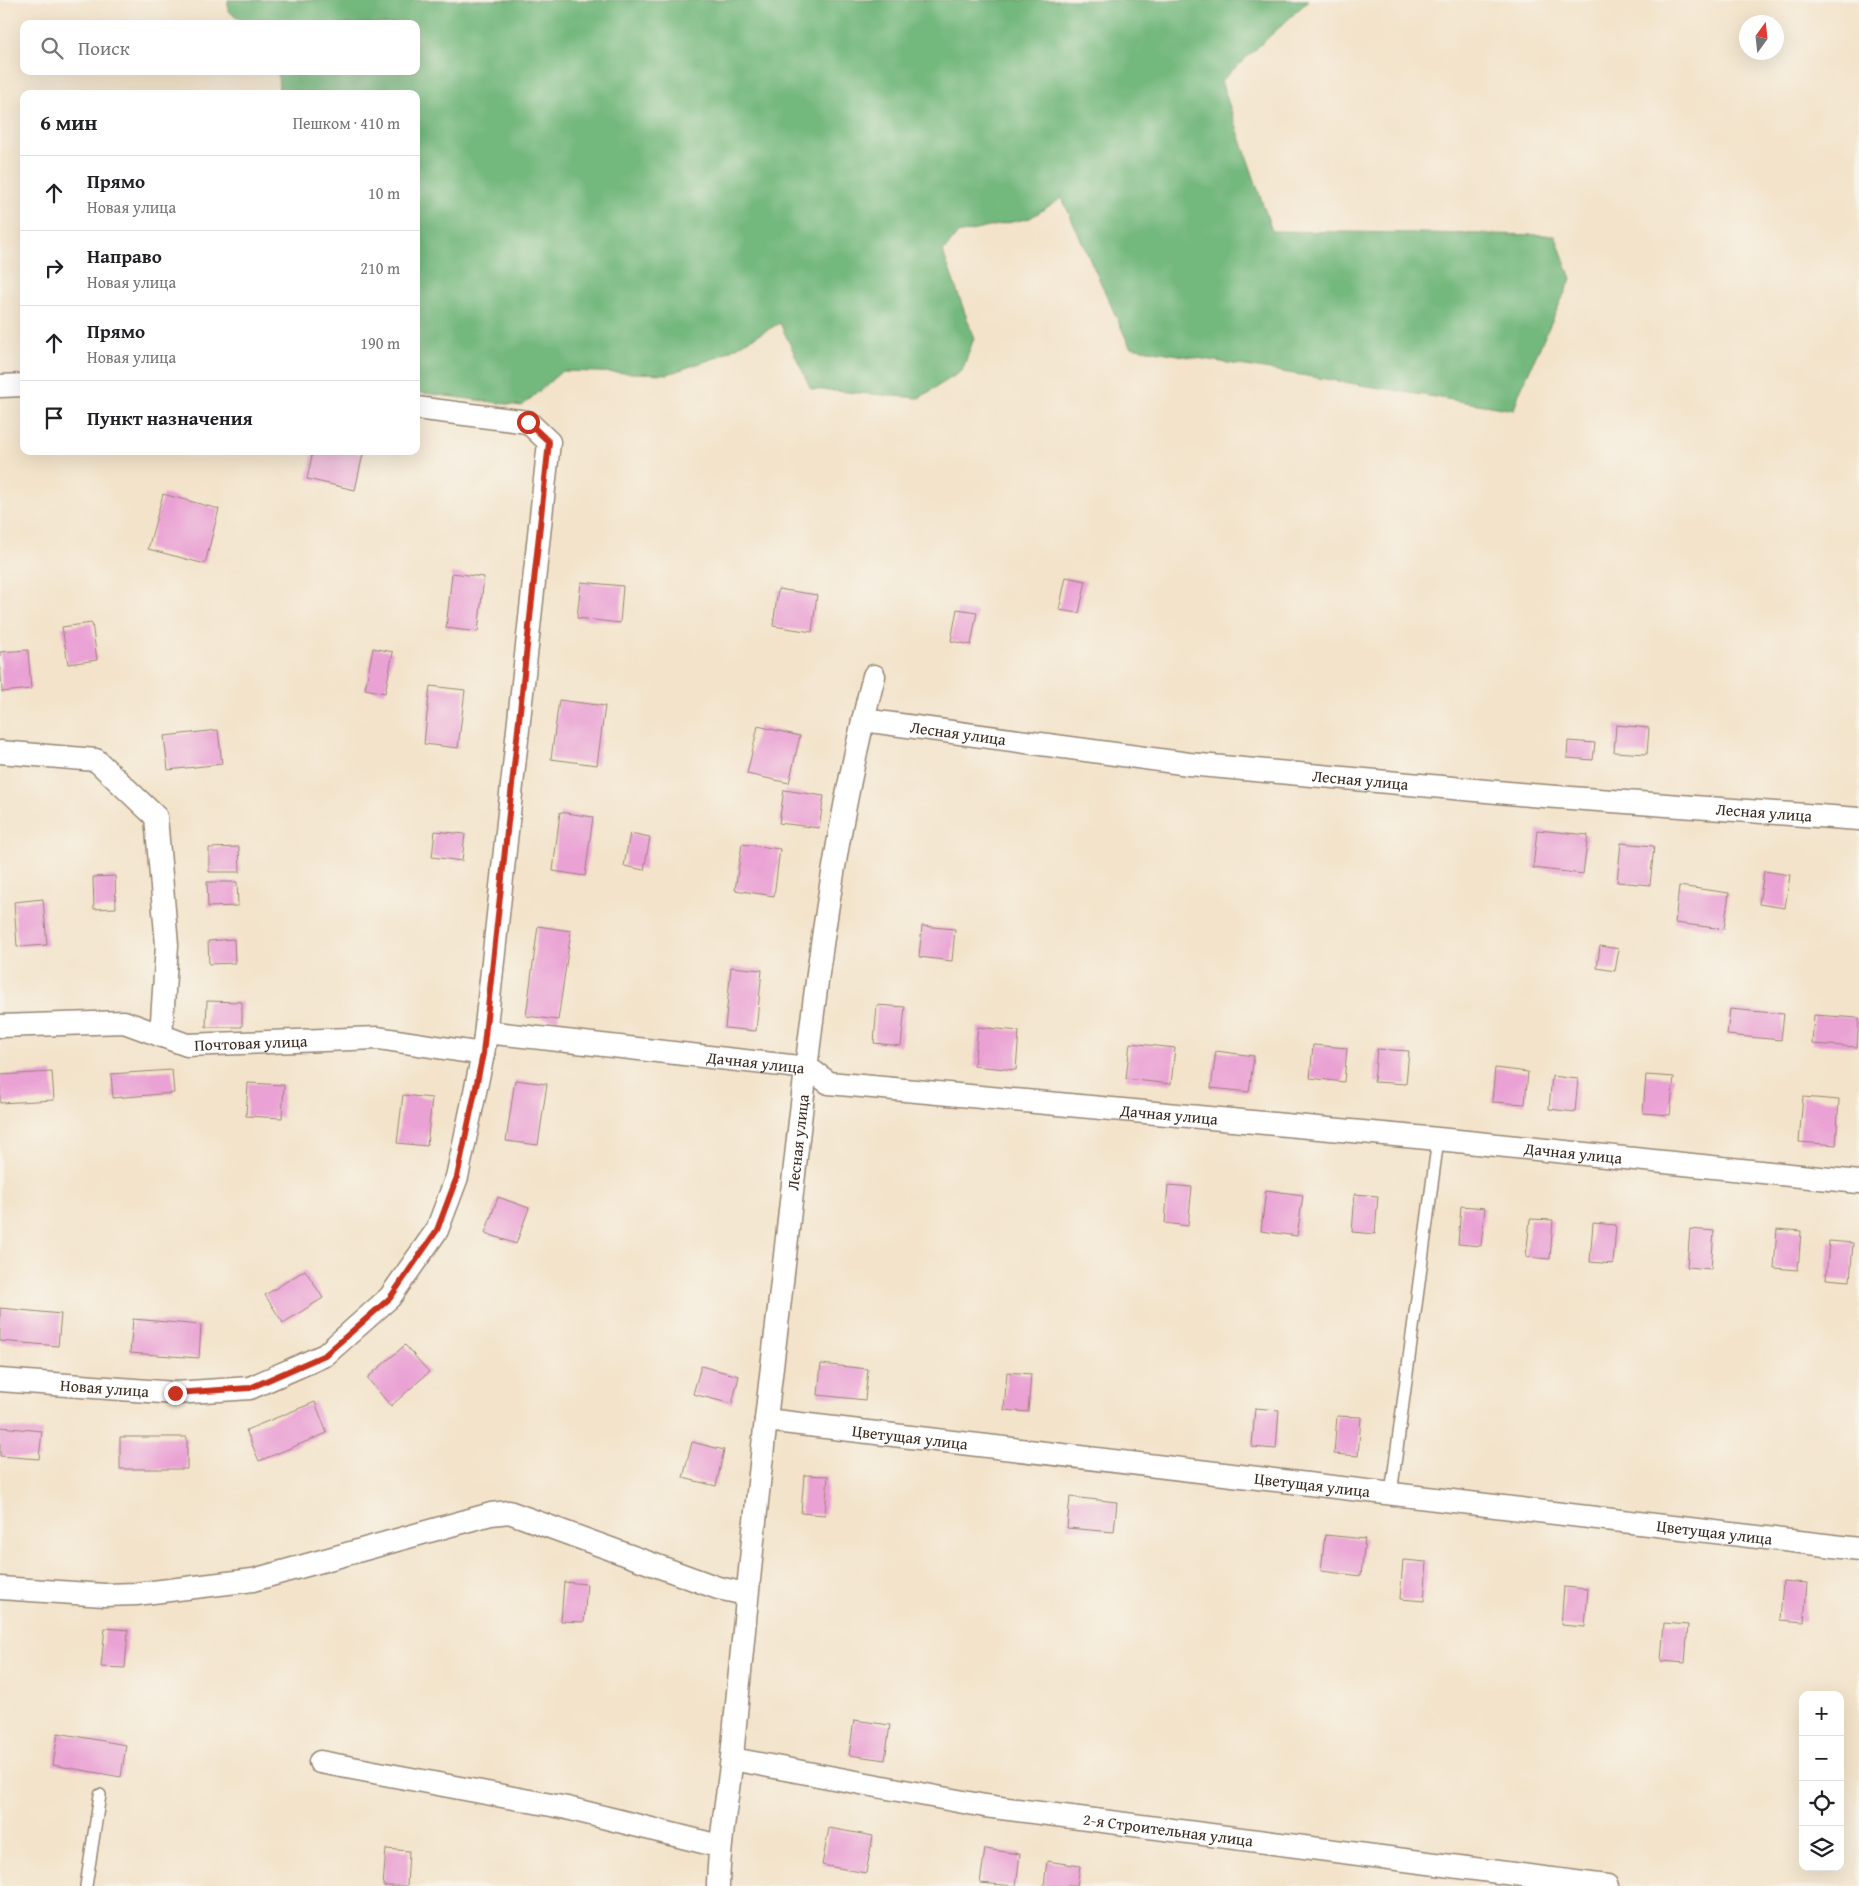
<!DOCTYPE html>
<html lang="ru">
<head>
<meta charset="utf-8">
<style>
	body { margin:0; font-family:"Gentium Book Plus",serif; background:#f2f2f2; color:#202124 }
	.controls { position:absolute; right:15px; bottom:15px; display:grid; overflow:hidden; border-radius:10px; box-shadow:0 5px 20px #0002 }
	.controls button { width:45px; height:45px; display:grid; place-items:center; padding:0; border:0; border-bottom:1px solid #e0e0e0; background:#fff; color:#202124; font:25px sans-serif }
	.compass { position:absolute; left:1739px; top:15px; width:45px; height:45px; border-radius:50%; background:#fff; box-shadow:0 5px 20px #0002; rotate:15deg }
	.stop { position:absolute; width:15px; height:15px; margin:-11px; border:4px solid #c8321e; border-radius:50%; background:#fff }
	.stop.end { background:#c8321e; border-color:#fff; box-shadow:0 1px 5px #0008 }
	.list { margin:0; padding:0; list-style:none }
	h2 { display:flex; justify-content:space-between; align-items:center; height:65px; margin:0; padding:0 20px; font-size:21px }
	h2 small { font-size:16px; font-weight:400; color:#757577 }
	.list li { display:grid; grid-template-columns:32px 1fr auto; gap:15px; align-items:center; box-sizing:border-box; height:75px; padding:0 20px; border-top:1px solid #e0e0e0 }
	.list b { display:block; font-size:19px; white-space:nowrap }
	.list p { margin:0; font-size:16px; white-space:nowrap; color:#757577 }
	.list em { font-size:16px; font-style:normal; color:#757577 }
	.icon { flex:none; width:28px; height:28px; fill:none; stroke:currentColor; stroke-width:2; stroke-linecap:round; stroke-linejoin:round }
	.map { position:relative; flex:none; width:1859px; height:1886px; overflow:hidden }
	.search { position:absolute; background:#fff; box-shadow:0 5px 20px #0002; left:20px; top:20px; width:400px; height:55px; display:flex; align-items:center; gap:12px; box-sizing:border-box; padding:0 18px; border-radius:10px; color:#757577; font-size:19px }
	.panel { position:absolute; background:#fff; box-shadow:0 5px 20px #0002; left:20px; top:90px; width:400px; height:365px; border-radius:10px }
	.map>svg:first-child { display:block }
</style>
</head>
<body>
<div class="map">
<svg width="1859" height="1886" viewBox="0 0 1859 1886">
	<rect width="100%" height="100%" fill="#f7f3e8"/>
	<filter id="ink" filterUnits="userSpaceOnUse"><feTurbulence type="fractalNoise" baseFrequency=".02" numOctaves="2"/><feDisplacementMap in="SourceGraphic" scale="10" xChannelSelector="R" yChannelSelector="G"/><feConvolveMatrix kernelMatrix="1 2 1 2 8 2 1 2 1" color-interpolation-filters="sRGB"/></filter>
	<filter id="wash" filterUnits="userSpaceOnUse"><feTurbulence type="fractalNoise" baseFrequency=".0096" numOctaves="4" result="noise"/><feDisplacementMap in="SourceGraphic" scale="20" xChannelSelector="R" yChannelSelector="G"/><feGaussianBlur stdDeviation="1.12" result="paint"/><feColorMatrix in="noise" values="0 0 0 0 0 0 0 0 0 0 0 0 0 0 0 0 0 1.4 0 .05"/><feComposite in="paint" operator="in"/></filter>
	<g filter="url(#wash)">
		<rect width="100%" height="100%" fill="#f3e3ca"/>
		<path fill="#73b87d" stroke="#57714e" d="M 228,0 L 1309,0 L 1221,81 L 1272,231 L 1555,235 L 1571,279 L 1519,393 L 1514,410 L 1130,347 L 1062,198 L 1030,218 L 957,234 L 943,252 L 974,338 L 962,371 L 919,398 L 811,389 L 780,323 L 718,357 L 668,374 L 562,371 L 522,406 L 416,392 L 416,94 L 279,94 L 278,71 L 416,71 L 416,24 L 247,24 L 228,11 Z"/>
		<g id="blocks">
			<path fill="#eaa1d4" d="M 313,451 L 349,451 L 363,454 L 355,490 L 307,479 Z
				M 163,494 L 219,509 L 205,564 L 148,549 Z
				M 452,573 L 484,577 L 478,632 L 446,628 Z
				M 1066,577 L 1086,581 L 1079,613 L 1059,610 Z
				M 581,582 L 623,586 L 620,623 L 577,618 Z
				M 778,589 L 817,595 L 812,632 L 773,626 Z
				M 957,609 L 977,612 L 971,645 L 951,641 Z
				M 92,623 L 97,660 L 68,664 L 62,627 Z
				M 373,648 L 393,652 L 385,693 L 365,689 Z
				M 28,650 L 31,689 L 2,692 L 0,652 Z
				M 430,686 L 465,690 L 458,748 L 424,744 Z
				M 559,700 L 605,706 L 597,765 L 551,759 Z
				M 1616,725 L 1649,728 L 1647,754 L 1614,752 Z
				M 758,726 L 800,736 L 789,783 L 747,774 Z
				M 218,730 L 222,764 L 168,770 L 164,736 Z
				M 1568,741 L 1595,743 L 1593,760 L 1567,758 Z
				M 784,790 L 824,796 L 819,828 L 779,823 Z
				M 560,812 L 593,817 L 585,876 L 553,871 Z
				M 1537,830 L 1588,835 L 1583,874 L 1533,868 Z
				M 435,831 L 465,834 L 462,861 L 432,857 Z
				M 630,833 L 650,837 L 644,870 L 624,866 Z
				M 1621,843 L 1654,846 L 1650,885 L 1617,882 Z
				M 742,844 L 780,849 L 774,896 L 735,890 Z
				M 239,847 L 240,872 L 209,872 L 209,848 Z
				M 1764,871 L 1790,875 L 1785,908 L 1759,904 Z
				M 115,876 L 116,908 L 94,909 L 93,877 Z
				M 207,882 L 237,882 L 238,906 L 208,907 Z
				M 1679,886 L 1729,893 L 1724,929 L 1675,923 Z
				M 43,899 L 47,945 L 17,947 L 14,902 Z
				M 538,926 L 571,931 L 558,1020 L 526,1016 Z
				M 922,926 L 955,929 L 952,961 L 919,957 Z
				M 234,939 L 235,963 L 209,964 L 208,941 Z
				M 1600,946 L 1619,949 L 1615,971 L 1597,968 Z
				M 731,967 L 762,970 L 756,1031 L 725,1028 Z
				M 207,1001 L 242,1002 L 242,1027 L 206,1027 Z
				M 877,1005 L 905,1007 L 901,1046 L 874,1043 Z
				M 1730,1009 L 1784,1014 L 1781,1040 L 1727,1035 Z
				M 1814,1015 L 1859,1018 L 1857,1047 L 1812,1044 Z
				M 978,1027 L 1019,1031 L 1016,1070 L 974,1066 Z
				M 1130,1043 L 1175,1048 L 1171,1084 L 1126,1079 Z
				M 1313,1045 L 1347,1048 L 1344,1082 L 1310,1078 Z
				M 1377,1049 L 1409,1051 L 1406,1084 L 1374,1082 Z
				M 1216,1051 L 1254,1056 L 1249,1092 L 1211,1088 Z
				M 1495,1068 L 1528,1072 L 1525,1104 L 1492,1102 Z
				M 172,1070 L 174,1093 L 113,1098 L 111,1074 Z
				M 52,1072 L 54,1100 L 0,1103 L 0,1075 Z
				M 1646,1075 L 1674,1077 L 1670,1115 L 1643,1113 Z
				M 1552,1076 L 1578,1079 L 1575,1112 L 1549,1109 Z
				M 515,1080 L 547,1084 L 538,1145 L 506,1141 Z
				M 248,1083 L 284,1085 L 282,1118 L 246,1116 Z
				M 403,1095 L 432,1098 L 427,1146 L 397,1143 Z
				M 1803,1097 L 1839,1100 L 1836,1145 L 1799,1142 Z
				M 1168,1185 L 1192,1187 L 1188,1226 L 1165,1223 Z
				M 1266,1190 L 1303,1195 L 1297,1236 L 1261,1231 Z
				M 1355,1194 L 1378,1196 L 1375,1234 L 1352,1232 Z
				M 498,1197 L 529,1208 L 516,1244 L 485,1233 Z
				M 1461,1206 L 1485,1208 L 1481,1246 L 1458,1244 Z
				M 1530,1219 L 1553,1220 L 1550,1259 L 1526,1257 Z
				M 1593,1223 L 1616,1225 L 1613,1264 L 1590,1262 Z
				M 1690,1229 L 1714,1231 L 1711,1269 L 1687,1267 Z
				M 1777,1229 L 1801,1231 L 1798,1270 L 1774,1268 Z
				M 1829,1241 L 1853,1243 L 1850,1281 L 1826,1279 Z
				M 305,1270 L 323,1298 L 283,1323 L 265,1295 Z
				M 0,1308 L 61,1314 L 58,1346 L 0,1341 Z
				M 133,1319 L 201,1325 L 199,1358 L 130,1353 Z
				M 405,1345 L 429,1372 L 391,1406 L 367,1378 Z
				M 821,1364 L 868,1369 L 865,1400 L 818,1395 Z
				M 701,1366 L 739,1376 L 732,1404 L 693,1394 Z
				M 1007,1372 L 1031,1374 L 1028,1412 L 1004,1410 Z
				M 315,1402 L 327,1433 L 259,1461 L 246,1430 Z
				M 1255,1408 L 1279,1410 L 1276,1449 L 1252,1447 Z
				M 1337,1416 L 1361,1417 L 1358,1456 L 1334,1454 Z
				M 0,1427 L 42,1431 L 39,1459 L 0,1456 Z
				M 120,1437 L 187,1437 L 187,1469 L 120,1469 Z
				M 692,1442 L 724,1450 L 716,1486 L 683,1478 Z
				M 804,1475 L 828,1476 L 825,1515 L 801,1513 Z
				M 1070,1497 L 1117,1502 L 1114,1532 L 1067,1528 Z
				M 1325,1535 L 1365,1539 L 1361,1576 L 1321,1571 Z
				M 1403,1560 L 1427,1562 L 1424,1601 L 1400,1599 Z
				M 1783,1581 L 1807,1583 L 1804,1622 L 1780,1620 Z
				M 564,1582 L 587,1584 L 584,1622 L 561,1621 Z
				M 1564,1587 L 1588,1589 L 1585,1627 L 1561,1625 Z
				M 1664,1623 L 1688,1625 L 1685,1663 L 1661,1661 Z
				M 105,1628 L 128,1630 L 125,1668 L 101,1667 Z
				M 854,1720 L 890,1725 L 885,1760 L 849,1755 Z
				M 58,1733 L 126,1745 L 121,1777 L 53,1765 Z
				M 829,1828 L 873,1836 L 866,1873 L 822,1865 Z
				M 386,1849 L 409,1851 L 407,1886 L 383,1886 Z
				M 985,1849 L 1020,1854 L 1016,1886 L 980,1883 Z
				M 1047,1861 L 1080,1866 L 1077,1886 L 1044,1886 Z"/>
		</g>
	</g>
	<g filter="url(#ink)">
		<use href="#blocks" fill-opacity="0" stroke="#978674" stroke-width="1"/>
		<g fill="none" stroke-linecap="round" stroke-linejoin="round">
			<defs>
				<path id="service" d="M 1391,1494 L 1438,1139
					M 86,1886 L 100,1795"/>
				<g id="minor">
					<path d="M 0,386 L 24,385"/>
					<path id="s1" d="M 863,720 L 1189,764 L 1530,795 L 1859,819"/>
					<path d="M 0,752 L 96,760 L 156,817 L 167,945 L 161,1036"/>
					<path id="s2" d="M 0,1026 L 124,1022 L 187,1045 L 378,1038 L 483,1054 L 486,1032 L 808,1068 L 829,1083 L 1438,1139 L 1859,1182"/>
					<path id="s3" d="M 0,1380 L 175,1393 L 250,1388 L 325,1355 L 390,1297 L 437,1230 L 457,1177 L 483,1054 L 549,442 L 528,422 L 416,408"/>
					<path id="s4" d="M 766,1420 L 1859,1549"/>
					<path d="M 0,1588 L 104,1595 L 136,1594 L 253,1580 L 491,1514 L 509,1512 L 718,1588 L 746,1594"/>
					<path id="s5" d="M 732,1759 L 985,1806 L 1607,1886"/>
					<path d="M 320,1762 L 567,1808 L 719,1846"/>
					<path id="s6" d="M 718,1886 C 719,1838 729,1793 733,1746 C 746,1605 760,1465 777,1325 C 803,1108 819,888 874,676"/>
				</g>
			</defs>
			<use href="#service" stroke="#978674" stroke-width="14"/>
			<use href="#minor" stroke="#978674" stroke-width="25"/>
			<use href="#service" stroke="#fff" stroke-width="11"/>
			<use href="#minor" stroke="#fff" stroke-width="22"/>
		</g>
	</g>
	<g fill="none" stroke-linecap="round" stroke-linejoin="round" filter="url(#ink)">
		<path stroke="#c8321e" stroke-width="6" d="M 175,1393 L 250,1388 L 325,1355 L 390,1298 L 437,1230 L 457,1177 L 483,1054 L 549,442 L 528,422"/>
	</g>
	<g text-anchor="middle" stroke-width="5" stroke-linejoin="round" paint-order="stroke">
		<g font-size="16" fill="#3b2a1e" stroke="#f7f3e8">
			<text dy="6" stroke="none"><textPath href="#s1" startOffset="96">Лесная улица</textPath></text>
			<text dy="6" stroke="none"><textPath href="#s1" startOffset="501">Лесная улица</textPath></text>
			<text dy="6" stroke="none"><textPath href="#s1" startOffset="906">Лесная улица</textPath></text>
			<text dy="6" stroke="none"><textPath href="#s2" startOffset="255">Почтовая улица</textPath></text>
			<text dy="6" stroke="none"><textPath href="#s2" startOffset="782">Дачная улица</textPath></text>
			<text dy="6" stroke="none"><textPath href="#s2" startOffset="1202">Дачная улица</textPath></text>
			<text dy="6" stroke="none"><textPath href="#s6" startOffset="748">Лесная улица</textPath></text>
			<text dy="6" stroke="none"><textPath href="#s2" startOffset="1608">Дачная улица</textPath></text>
			<text dy="6" stroke="none"><textPath href="#s3" startOffset="105">Новая улица</textPath></text>
			<text dy="6" stroke="none"><textPath href="#s4" startOffset="145">Цветущая улица</textPath></text>
			<text dy="6" stroke="none"><textPath href="#s4" startOffset="550">Цветущая улица</textPath></text>
			<text dy="6" stroke="none"><textPath href="#s4" startOffset="955">Цветущая улица</textPath></text>
			<text dy="6" stroke="none"><textPath href="#s5" startOffset="442">2-я Строительная улица</textPath></text>
		</g>
	</g>
</svg>
<div class="controls">
<button>+</button>
<button>−</button>
<button><svg class="icon" aria-label="locate" viewBox="0 0 24 24"><circle cx="12" cy="12" r="6"/><path d="M12 2v4M12 18v4M2 12h4M18 12h4"/></svg></button>
<button><svg class="icon" aria-label="layers" viewBox="0 0 24 24"><path d="M12 4l9 5-9 5-9-5zM3 14l9 5 9-5"/></svg></button>
</div>
<svg class="compass" viewBox="-18 -18 36 36"><path d="M0-13l5 13h-10z" fill="#e53935"/><path d="M0 13l5-13h-10z" fill="#757577"/></svg>
<div class="stop" style="left:528px;top:422px"></div>
<div class="stop end" style="left:175px;top:1393px"></div>
<div class="search"><svg class="icon" aria-label="search" viewBox="0 0 24 24"><circle cx="10" cy="10" r="6"/><path d="M15 15l6 6"/></svg>Поиск</div>
<section class="panel">
<h2>6 мин<small>Пешком · 410 m</small></h2>
<ul class="list">
<li><svg class="icon" aria-label="ahead" viewBox="0 0 24 24"><path d="M12 20V5M6 11l6-6 6 6"/></svg><div><b>Прямо</b><p>Новая улица</p></div><em>10 m</em></li>
<li><svg class="icon" aria-label="right" viewBox="0 0 24 24"><path d="M7 20v-9h11M14 6l5 5-5 5"/></svg><div><b>Направо</b><p>Новая улица</p></div><em>210 m</em></li>
<li><svg class="icon" aria-label="ahead" viewBox="0 0 24 24"><path d="M12 20V5M6 11l6-6 6 6"/></svg><div><b>Прямо</b><p>Новая улица</p></div><em>190 m</em></li>
<li><svg class="icon" aria-label="arrive" viewBox="0 0 24 24"><path d="M6 21V4h12l-3 4 3 4H6"/></svg><div><b>Пункт назначения</b></div></li>
</ul>
</section>
</div>
</body>
</html>
